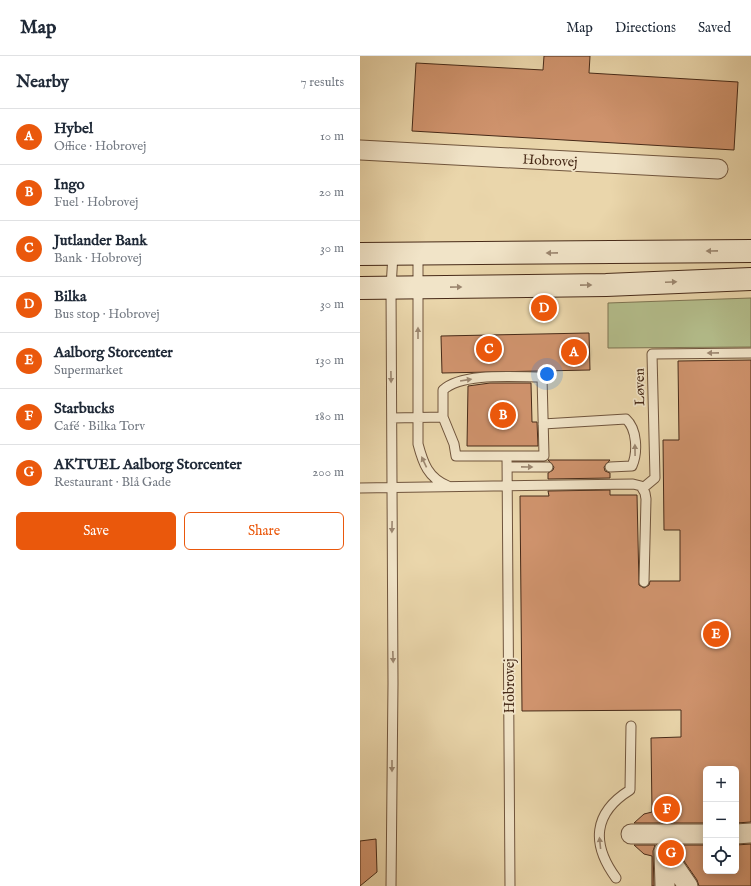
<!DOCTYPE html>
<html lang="en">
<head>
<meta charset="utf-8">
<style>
	body { margin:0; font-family:"IM FELL English",serif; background:#f2f2f3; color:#1f2937 }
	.controls { position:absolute; right:12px; bottom:12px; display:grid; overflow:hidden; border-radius:6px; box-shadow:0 2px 10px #0003 }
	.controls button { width:36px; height:36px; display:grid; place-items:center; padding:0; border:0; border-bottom:1px solid #e0e1e3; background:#fff; color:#1f2937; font:20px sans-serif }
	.you { position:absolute; left:187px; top:318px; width:14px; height:14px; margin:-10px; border:3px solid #fff; border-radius:50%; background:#1a73e8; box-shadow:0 0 0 6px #1a73e833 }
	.badge { display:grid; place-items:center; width:26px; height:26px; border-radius:50%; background:#ea580c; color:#fff; font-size:13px; font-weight:700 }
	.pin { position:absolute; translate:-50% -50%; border:2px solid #fff; box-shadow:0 1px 4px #0006 }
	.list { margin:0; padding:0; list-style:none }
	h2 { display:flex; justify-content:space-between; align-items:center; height:52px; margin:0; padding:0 16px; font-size:17px }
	h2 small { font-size:13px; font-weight:400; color:#747a83 }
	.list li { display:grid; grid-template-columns:26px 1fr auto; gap:12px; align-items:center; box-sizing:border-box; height:56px; padding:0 16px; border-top:1px solid #e0e1e3 }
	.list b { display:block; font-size:15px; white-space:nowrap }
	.list p { margin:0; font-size:13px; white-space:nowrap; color:#747a83 }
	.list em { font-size:13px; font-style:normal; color:#747a83 }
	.actions { display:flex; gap:8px; padding:12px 16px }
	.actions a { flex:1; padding:9px 0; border:1px solid #ea580c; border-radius:6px; text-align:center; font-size:14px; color:#ea580c }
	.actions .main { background:#ea580c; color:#fff }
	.icon { flex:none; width:22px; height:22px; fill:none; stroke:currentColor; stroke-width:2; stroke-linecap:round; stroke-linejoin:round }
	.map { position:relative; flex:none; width:391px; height:830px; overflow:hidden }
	header { display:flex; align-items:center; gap:24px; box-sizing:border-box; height:56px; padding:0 20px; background:#fff; border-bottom:1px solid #e0e1e3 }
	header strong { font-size:19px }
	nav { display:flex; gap:22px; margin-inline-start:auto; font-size:14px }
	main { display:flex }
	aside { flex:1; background:#fff }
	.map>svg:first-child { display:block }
</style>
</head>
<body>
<header>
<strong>Map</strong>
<nav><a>Map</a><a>Directions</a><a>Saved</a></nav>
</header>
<main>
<aside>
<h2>Nearby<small>7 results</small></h2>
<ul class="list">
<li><span class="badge">A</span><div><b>Hybel</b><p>Office · Hobrovej</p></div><em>10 m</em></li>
<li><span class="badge">B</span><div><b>Ingo</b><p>Fuel · Hobrovej</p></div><em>20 m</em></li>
<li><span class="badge">C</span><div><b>Jutlander Bank</b><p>Bank · Hobrovej</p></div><em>30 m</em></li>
<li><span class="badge">D</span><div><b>Bilka</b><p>Bus stop · Hobrovej</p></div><em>30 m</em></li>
<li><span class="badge">E</span><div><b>Aalborg Storcenter</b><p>Supermarket</p></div><em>130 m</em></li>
<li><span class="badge">F</span><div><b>Starbucks</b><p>Café · Bilka Torv</p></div><em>180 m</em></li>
<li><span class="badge">G</span><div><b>AKTUEL Aalborg Storcenter</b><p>Restaurant · Blå Gade</p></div><em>200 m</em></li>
</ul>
<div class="actions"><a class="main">Save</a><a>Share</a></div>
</aside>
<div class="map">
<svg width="391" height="830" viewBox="0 0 391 830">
	<rect width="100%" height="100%" fill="#ead6ab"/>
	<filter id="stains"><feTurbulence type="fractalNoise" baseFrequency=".005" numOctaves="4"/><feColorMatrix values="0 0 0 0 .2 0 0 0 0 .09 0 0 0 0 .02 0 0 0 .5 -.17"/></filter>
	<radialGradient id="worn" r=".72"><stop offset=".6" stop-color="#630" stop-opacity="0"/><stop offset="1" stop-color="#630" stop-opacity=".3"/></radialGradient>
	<path fill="#b4be8c" stroke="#7e7452" d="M 391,242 L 391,291 L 248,292 L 248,247 Z"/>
	<path fill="#cf936d" stroke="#472a18" d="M 184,0 L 230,0 L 229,17 L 378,26 L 374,94 L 52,75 L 56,7 L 183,14 Z
		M 229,277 L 230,314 L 82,317 L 81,280 Z
		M 391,304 L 391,766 L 376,767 L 376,713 L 346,713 L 346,767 L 274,767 L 284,758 L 292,756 L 291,682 L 321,681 L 321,654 L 162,655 L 160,440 L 189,440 L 188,435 L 250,434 L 250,439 L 277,439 L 279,529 L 284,532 L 289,529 L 290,525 L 320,525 L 320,474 L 304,474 L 303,384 L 319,384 L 318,305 Z
		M 130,327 L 171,327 L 172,366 L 177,366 L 178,390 L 107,390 L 108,330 Z
		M 188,404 L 250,404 L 244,411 L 245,415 L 250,417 L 250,422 L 188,423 L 188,417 L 193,414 L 194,411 Z
		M 16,783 L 17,816 L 0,830 L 0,785 Z
		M 391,788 L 391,830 L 339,830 L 337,824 L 313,789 L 346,789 L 346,815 L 376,815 L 376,789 Z
		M 274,789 L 295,789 L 293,795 L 294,830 L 292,830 L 292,800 L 284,798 Z"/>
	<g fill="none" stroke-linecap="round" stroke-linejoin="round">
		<defs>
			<path id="lane" d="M 58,198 L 58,388 C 63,407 68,422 88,430
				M 32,362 L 83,361
				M 183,368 L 266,363 C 277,373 278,396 272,410 L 250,411
				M 147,400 L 96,400 L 94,388 L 83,361 L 83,334 C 102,316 156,321 182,321 L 184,400 L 147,400 L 150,830
				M 147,411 L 188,411
				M 0,432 L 273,428 L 281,430 L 285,437 L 286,443 L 284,526
				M 283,432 L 295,422 L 292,298 L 391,297
				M 256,822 C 231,788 233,757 270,734 L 271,670
				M 31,830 L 33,627 L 31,232 L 33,198"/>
			<path id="street" d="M 0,94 L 358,113
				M 271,778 L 346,778
				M 376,778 L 391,777
				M 304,795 L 328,830
				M 304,795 L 305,830"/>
			<path id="secondary" d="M 0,198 L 391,195
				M 0,232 L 246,229 L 391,223"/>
		</defs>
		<use href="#lane" stroke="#70553d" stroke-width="11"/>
		<use href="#street" stroke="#70553d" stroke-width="21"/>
		<use href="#secondary" stroke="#472a18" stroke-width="24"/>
		<use href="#lane" stroke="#f1e4c8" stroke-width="9"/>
		<use href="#street" stroke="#f1e4c8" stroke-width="19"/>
		<use href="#secondary" stroke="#f1e4c8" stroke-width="22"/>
	</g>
	<defs><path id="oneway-solid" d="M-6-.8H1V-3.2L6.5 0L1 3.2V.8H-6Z"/></defs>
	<g fill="#9c8770">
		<use href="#oneway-solid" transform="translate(352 195) rotate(179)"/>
		<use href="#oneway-solid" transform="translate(192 197) rotate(179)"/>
		<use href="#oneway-solid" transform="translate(311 226) rotate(-2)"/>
		<use href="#oneway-solid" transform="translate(226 229) rotate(-1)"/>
		<use href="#oneway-solid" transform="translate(96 231) rotate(-1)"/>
		<use href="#oneway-solid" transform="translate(58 277) rotate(-90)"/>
		<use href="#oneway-solid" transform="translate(353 297) rotate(179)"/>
		<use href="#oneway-solid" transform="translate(31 321) rotate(89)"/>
		<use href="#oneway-solid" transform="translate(106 324) rotate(-9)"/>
		<use href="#oneway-solid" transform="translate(275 394) rotate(-91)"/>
		<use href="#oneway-solid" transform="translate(64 406) rotate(-115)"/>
		<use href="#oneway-solid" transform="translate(167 411) rotate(1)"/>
		<use href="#oneway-solid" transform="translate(32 471) rotate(91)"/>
		<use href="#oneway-solid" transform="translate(33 601) rotate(88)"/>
		<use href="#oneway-solid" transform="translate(32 710) rotate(90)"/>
		<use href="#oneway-solid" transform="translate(240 787) rotate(-96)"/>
	</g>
	<g text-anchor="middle" stroke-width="3.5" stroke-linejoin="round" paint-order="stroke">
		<g font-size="14" fill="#472a18" stroke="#f1e4c8">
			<text transform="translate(190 104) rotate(3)" y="5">Hobrovej</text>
			<text transform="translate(279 331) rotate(-91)" y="5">Løven</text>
			<text transform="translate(149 630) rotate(-90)" y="5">Hobrovej</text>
		</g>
	</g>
	<rect width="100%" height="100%" filter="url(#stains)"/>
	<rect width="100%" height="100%" fill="url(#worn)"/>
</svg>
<div class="controls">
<button>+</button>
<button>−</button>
<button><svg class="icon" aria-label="locate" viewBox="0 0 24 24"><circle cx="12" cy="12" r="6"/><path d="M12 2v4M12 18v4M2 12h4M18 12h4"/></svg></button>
</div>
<div class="you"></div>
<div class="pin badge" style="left:214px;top:296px">A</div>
<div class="pin badge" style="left:143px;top:359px">B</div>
<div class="pin badge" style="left:129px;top:293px">C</div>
<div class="pin badge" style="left:184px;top:252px">D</div>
<div class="pin badge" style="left:356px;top:578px">E</div>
<div class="pin badge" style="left:307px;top:753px">F</div>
<div class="pin badge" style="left:311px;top:797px">G</div>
</div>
</main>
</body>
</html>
